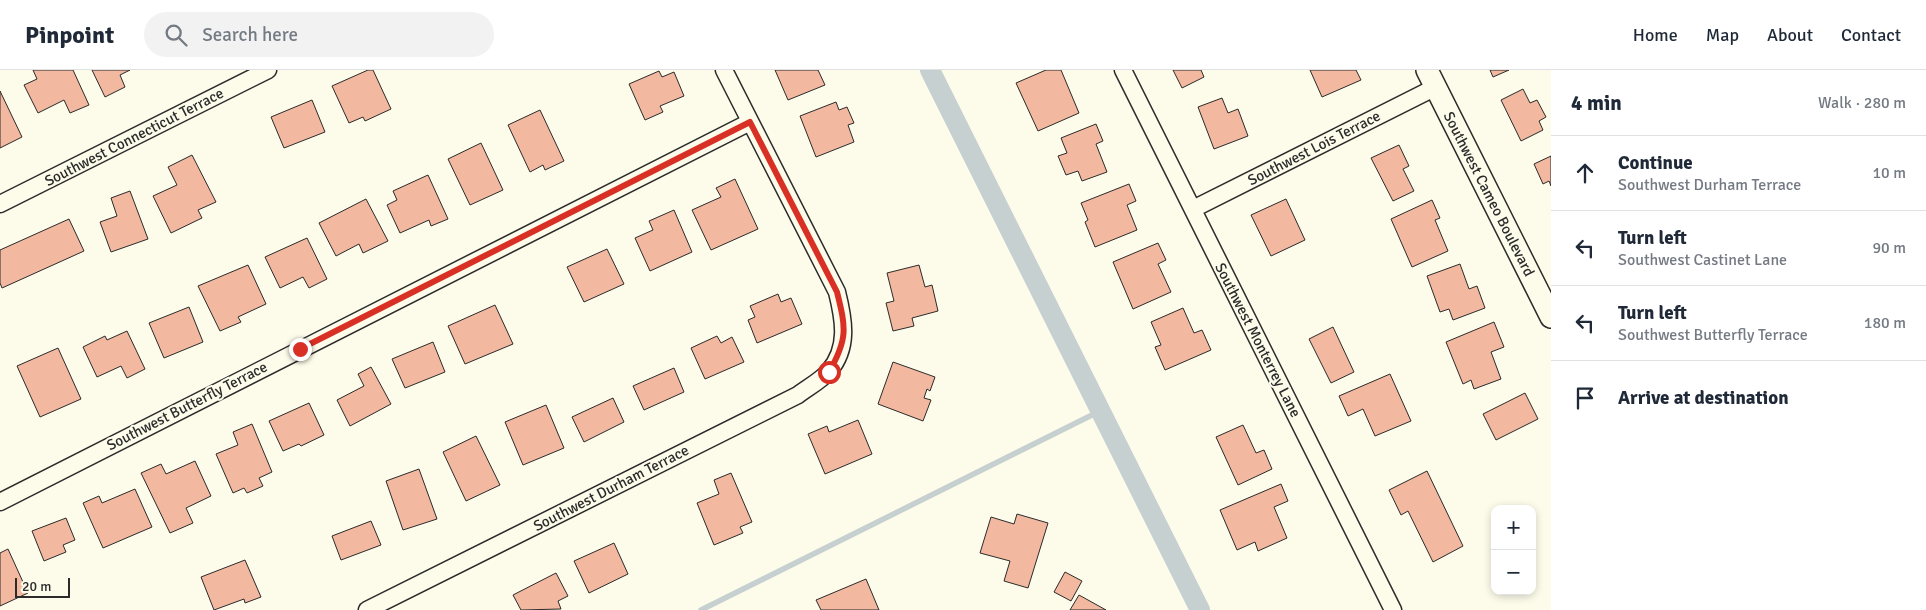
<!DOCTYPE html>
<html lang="en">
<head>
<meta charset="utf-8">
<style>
	body { margin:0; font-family:Signika,sans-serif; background:#f2f2f3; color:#1f2937 }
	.controls { position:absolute; right:15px; bottom:15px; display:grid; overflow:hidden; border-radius:10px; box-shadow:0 2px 8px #0003 }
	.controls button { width:45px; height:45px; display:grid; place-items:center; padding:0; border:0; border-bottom:1px solid #e0e1e3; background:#fff; color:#1f2937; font:25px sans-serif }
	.scale { position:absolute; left:15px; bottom:12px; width:55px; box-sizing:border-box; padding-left:5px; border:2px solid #2b2b2b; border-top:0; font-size:14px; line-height:18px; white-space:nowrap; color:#2b2b2b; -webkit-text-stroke:4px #fdfbea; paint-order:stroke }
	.stop { position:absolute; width:15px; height:15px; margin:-11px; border:4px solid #d93025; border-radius:50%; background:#fff }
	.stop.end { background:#d93025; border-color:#fff; box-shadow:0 1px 5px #0008 }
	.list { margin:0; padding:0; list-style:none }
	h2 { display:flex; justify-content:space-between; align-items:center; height:65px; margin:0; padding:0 20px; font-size:21px }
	h2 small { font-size:16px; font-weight:400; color:#747a83 }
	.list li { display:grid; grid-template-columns:32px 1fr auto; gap:15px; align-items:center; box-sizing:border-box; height:75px; padding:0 20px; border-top:1px solid #e0e1e3 }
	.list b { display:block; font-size:19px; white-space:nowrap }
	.list p { margin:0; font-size:16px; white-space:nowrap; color:#747a83 }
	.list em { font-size:16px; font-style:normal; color:#747a83 }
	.icon { flex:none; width:28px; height:28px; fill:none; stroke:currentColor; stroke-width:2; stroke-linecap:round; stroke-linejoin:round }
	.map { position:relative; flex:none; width:1551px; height:540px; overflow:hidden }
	header { display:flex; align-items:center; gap:30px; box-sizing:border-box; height:70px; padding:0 25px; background:#fff; border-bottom:1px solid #e0e1e3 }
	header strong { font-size:24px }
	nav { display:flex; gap:28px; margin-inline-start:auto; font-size:18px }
	.search { width:350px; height:45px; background:#f2f2f3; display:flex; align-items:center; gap:12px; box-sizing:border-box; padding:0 18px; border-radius:28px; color:#747a83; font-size:19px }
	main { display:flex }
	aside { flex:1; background:#fff }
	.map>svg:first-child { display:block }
</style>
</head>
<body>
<header>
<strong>Pinpoint</strong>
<div class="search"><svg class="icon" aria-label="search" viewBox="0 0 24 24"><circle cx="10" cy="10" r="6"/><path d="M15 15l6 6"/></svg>Search here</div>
<nav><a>Home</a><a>Map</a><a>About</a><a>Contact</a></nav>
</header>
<main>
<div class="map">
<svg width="1551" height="540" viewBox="0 0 1551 540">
	<rect width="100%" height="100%" fill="#fdfbea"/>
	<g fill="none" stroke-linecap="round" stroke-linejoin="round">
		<path stroke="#c7d0d0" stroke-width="5.5" d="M 701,540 L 1100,341"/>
		<path stroke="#c7d0d0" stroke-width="20" d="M 930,0 L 1200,540"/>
	</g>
	<path fill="#f2b8a0" stroke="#2b2b2b" d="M 33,0 L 73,0 L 89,35 L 70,43 L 64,30 L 38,43 L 24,15 L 37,9 Z
		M 92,0 L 130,0 L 120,5 L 125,17 L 105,27 Z
		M 368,0 L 373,0 L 391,39 L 365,51 L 363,47 L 349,53 L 332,16 Z
		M 775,0 L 818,0 L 825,15 L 788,30 Z
		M 1046,0 L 1061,0 L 1079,43 L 1038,61 L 1016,13 Z
		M 1173,0 L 1201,0 L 1204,7 L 1182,18 Z
		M 1310,0 L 1356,0 L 1361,10 L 1322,27 Z
		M 1490,0 L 1509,0 L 1493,7 Z
		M 659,1 L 662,7 L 674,2 L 684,26 L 660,36 L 663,42 L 645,50 L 629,14 Z
		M 1523,19 L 1530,33 L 1537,30 L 1546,47 L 1539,51 L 1543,60 L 1521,71 L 1501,30 Z
		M 0,21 L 22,67 L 0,78 Z
		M 1222,28 L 1228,43 L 1238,39 L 1248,66 L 1214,79 L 1198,37 Z
		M 312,30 L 325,62 L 284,78 L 271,47 Z
		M 836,32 L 839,40 L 847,37 L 854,53 L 848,55 L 854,72 L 816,87 L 800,46 Z
		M 540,40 L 564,91 L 545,100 L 543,95 L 530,102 L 508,55 Z
		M 1096,54 L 1103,71 L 1096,74 L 1107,102 L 1082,111 L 1078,101 L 1066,105 L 1058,86 L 1067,83 L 1061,68 Z
		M 481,73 L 503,120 L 470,135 L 448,89 Z
		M 1399,75 L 1409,96 L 1403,99 L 1414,121 L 1393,131 L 1371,88 Z
		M 192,85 L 216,132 L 198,140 L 202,148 L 171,163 L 153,126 L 177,115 L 168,97 Z
		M 1551,86 L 1551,116 L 1549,111 L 1543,114 L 1534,94 Z
		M 428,105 L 448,149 L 431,156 L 429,150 L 400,163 L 387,135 L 397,130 L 393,121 Z
		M 735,109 L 758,159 L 711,180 L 692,140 L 721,127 L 716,118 Z
		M 1129,114 L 1136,131 L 1127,135 L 1137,160 L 1095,177 L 1085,152 L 1088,150 L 1081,133 Z
		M 130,121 L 148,169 L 111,182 L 100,152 L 117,146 L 111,128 Z
		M 366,129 L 388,171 L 363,183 L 359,174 L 336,186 L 319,153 Z
		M 1286,129 L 1305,170 L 1271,186 L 1251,145 Z
		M 1432,130 L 1440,148 L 1435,150 L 1448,181 L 1412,197 L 1391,149 Z
		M 674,140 L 692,182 L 650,201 L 635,168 L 653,160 L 649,151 Z
		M 69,149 L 84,181 L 2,218 L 0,213 L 0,180 Z
		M 307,168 L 327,209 L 309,218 L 303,207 L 280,218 L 265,187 Z
		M 1158,173 L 1166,190 L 1158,194 L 1171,222 L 1133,239 L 1113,192 Z
		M 607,179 L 624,214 L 584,232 L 567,197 Z
		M 1460,194 L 1469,219 L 1477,216 L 1485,238 L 1453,250 L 1449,239 L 1440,242 L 1427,206 Z
		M 248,195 L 266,234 L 238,247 L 241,252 L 220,261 L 198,216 Z
		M 919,195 L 925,217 L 932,215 L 938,241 L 912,248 L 914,256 L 893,261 L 886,233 L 894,231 L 887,203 Z
		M 778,224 L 781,232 L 791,228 L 802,254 L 757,273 L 748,250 L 755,247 L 750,236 Z
		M 495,235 L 513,274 L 465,294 L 448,256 Z
		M 189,237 L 203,272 L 164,288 L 149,253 Z
		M 1183,238 L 1194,263 L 1202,260 L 1211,280 L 1165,300 L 1155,277 L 1161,275 L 1151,252 Z
		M 1494,252 L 1504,277 L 1491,282 L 1501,309 L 1474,319 L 1471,310 L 1463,314 L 1446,272 Z
		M 1333,257 L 1354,302 L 1331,313 L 1309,269 Z
		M 127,261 L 145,299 L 127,308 L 121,296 L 97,307 L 83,277 L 105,266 L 107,270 Z
		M 717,266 L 721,273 L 732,267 L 744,292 L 705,309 L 691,278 Z
		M 433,272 L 445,302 L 405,318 L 392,289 Z
		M 58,278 L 81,329 L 40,347 L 17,296 Z
		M 893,292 L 935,307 L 930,321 L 927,319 L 924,328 L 931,330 L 923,351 L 878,334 Z
		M 371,297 L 391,334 L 350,356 L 337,330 L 364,316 L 358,304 Z
		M 674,298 L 684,322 L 644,340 L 633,316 Z
		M 1390,304 L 1411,351 L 1375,366 L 1363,339 L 1348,346 L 1339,326 Z
		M 1525,323 L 1538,349 L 1496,370 L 1483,344 Z
		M 613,328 L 624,352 L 584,372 L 572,347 Z
		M 309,333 L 324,365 L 301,376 L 299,374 L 283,381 L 269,351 Z
		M 546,335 L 564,378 L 523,395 L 505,352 Z
		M 858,350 L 872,384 L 825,404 L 808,364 L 827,356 L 829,362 Z
		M 252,354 L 272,402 L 259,408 L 263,416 L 247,423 L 244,418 L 233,423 L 216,384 L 238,375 L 233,362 Z
		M 1243,355 L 1256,383 L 1264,380 L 1272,399 L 1238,415 L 1216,367 Z
		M 476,366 L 500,415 L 466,431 L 443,382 Z
		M 195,391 L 211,426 L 186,438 L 193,453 L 170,463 L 141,403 L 161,394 L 166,404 Z
		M 419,399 L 437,449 L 403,460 L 386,411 Z
		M 1427,401 L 1463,476 L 1433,492 L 1408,441 L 1401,445 L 1389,420 Z
		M 731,403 L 752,452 L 740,457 L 743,463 L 714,475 L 697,433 L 719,424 L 714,410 Z
		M 1281,414 L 1288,431 L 1274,437 L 1287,468 L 1258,481 L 1255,472 L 1237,480 L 1220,440 Z
		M 135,419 L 152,457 L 103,478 L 83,433 L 99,426 L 102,433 Z
		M 1017,444 L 1048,453 L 1028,518 L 1004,511 L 1010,491 L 980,483 L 991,447 L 1014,454 Z
		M 66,448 L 75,470 L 63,475 L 66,482 L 44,491 L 32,461 Z
		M 371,451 L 381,475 L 341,490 L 332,466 Z
		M 614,473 L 628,504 L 589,523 L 574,491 Z
		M 8,479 L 28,523 L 0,536 L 0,483 Z
		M 245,490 L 261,527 L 245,533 L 244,529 L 214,540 L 201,507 Z
		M 1065,502 L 1082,511 L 1071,531 L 1054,522 Z
		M 556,503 L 568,526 L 558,531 L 561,539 L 521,540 L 513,525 Z
		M 866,509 L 879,540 L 821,540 L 816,530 Z
		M 1079,525 L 1106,540 L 1070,540 Z"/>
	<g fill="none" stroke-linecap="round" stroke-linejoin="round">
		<defs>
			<path id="minor" d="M 1123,0 L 1393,540
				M 0,134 L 268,0
				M 1193,139 L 1436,17
				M 0,432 L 750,52
				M 367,540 L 798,325 C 807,318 822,310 829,301 C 849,278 844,250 837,222 L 724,0"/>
			<path id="tertiary" d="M 1427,0 L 1551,247"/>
		</defs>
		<use href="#minor" stroke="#2b2b2b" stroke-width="19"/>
		<use href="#tertiary" stroke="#2b2b2b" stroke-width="24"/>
		<use href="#minor" stroke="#fdfbea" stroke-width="16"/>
		<use href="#tertiary" stroke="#fdfbea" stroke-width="21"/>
	</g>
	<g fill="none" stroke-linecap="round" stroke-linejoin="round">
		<path stroke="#d93025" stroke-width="6" d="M 300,279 L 750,52 L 837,222 C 846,258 848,269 829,302"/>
	</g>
	<g text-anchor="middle" stroke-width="4" stroke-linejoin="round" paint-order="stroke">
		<g font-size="15" fill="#2b2b2b" stroke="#fdfbea">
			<text transform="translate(134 67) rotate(-27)" y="5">Southwest Connecticut Terrace</text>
			<text transform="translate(1314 78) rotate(-27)" y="5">Southwest Lois Terrace</text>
			<text transform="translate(1489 124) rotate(63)" y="5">Southwest Cameo Boulevard</text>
			<text transform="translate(1258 270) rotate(63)" y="5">Southwest Monterrey Lane</text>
			<text transform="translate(187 336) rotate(-27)" y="5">Southwest Butterfly Terrace</text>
			<text transform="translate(611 418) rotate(-27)" y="5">Southwest Durham Terrace</text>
		</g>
	</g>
</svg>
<div class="controls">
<button>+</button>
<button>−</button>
</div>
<div class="scale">20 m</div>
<div class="stop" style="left:829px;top:302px"></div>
<div class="stop end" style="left:300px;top:279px"></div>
</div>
<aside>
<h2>4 min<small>Walk · 280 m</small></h2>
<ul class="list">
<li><svg class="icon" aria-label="ahead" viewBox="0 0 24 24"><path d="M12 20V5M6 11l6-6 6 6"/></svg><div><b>Continue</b><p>Southwest Durham Terrace</p></div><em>10 m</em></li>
<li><svg class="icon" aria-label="left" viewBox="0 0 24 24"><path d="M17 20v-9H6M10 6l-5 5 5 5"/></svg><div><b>Turn left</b><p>Southwest Castinet Lane</p></div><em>90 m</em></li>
<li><svg class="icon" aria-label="left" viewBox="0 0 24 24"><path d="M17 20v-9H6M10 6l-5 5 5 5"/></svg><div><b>Turn left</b><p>Southwest Butterfly Terrace</p></div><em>180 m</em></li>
<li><svg class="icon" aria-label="arrive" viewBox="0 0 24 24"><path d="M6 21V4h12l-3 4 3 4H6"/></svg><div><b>Arrive at destination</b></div></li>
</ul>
</aside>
</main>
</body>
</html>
